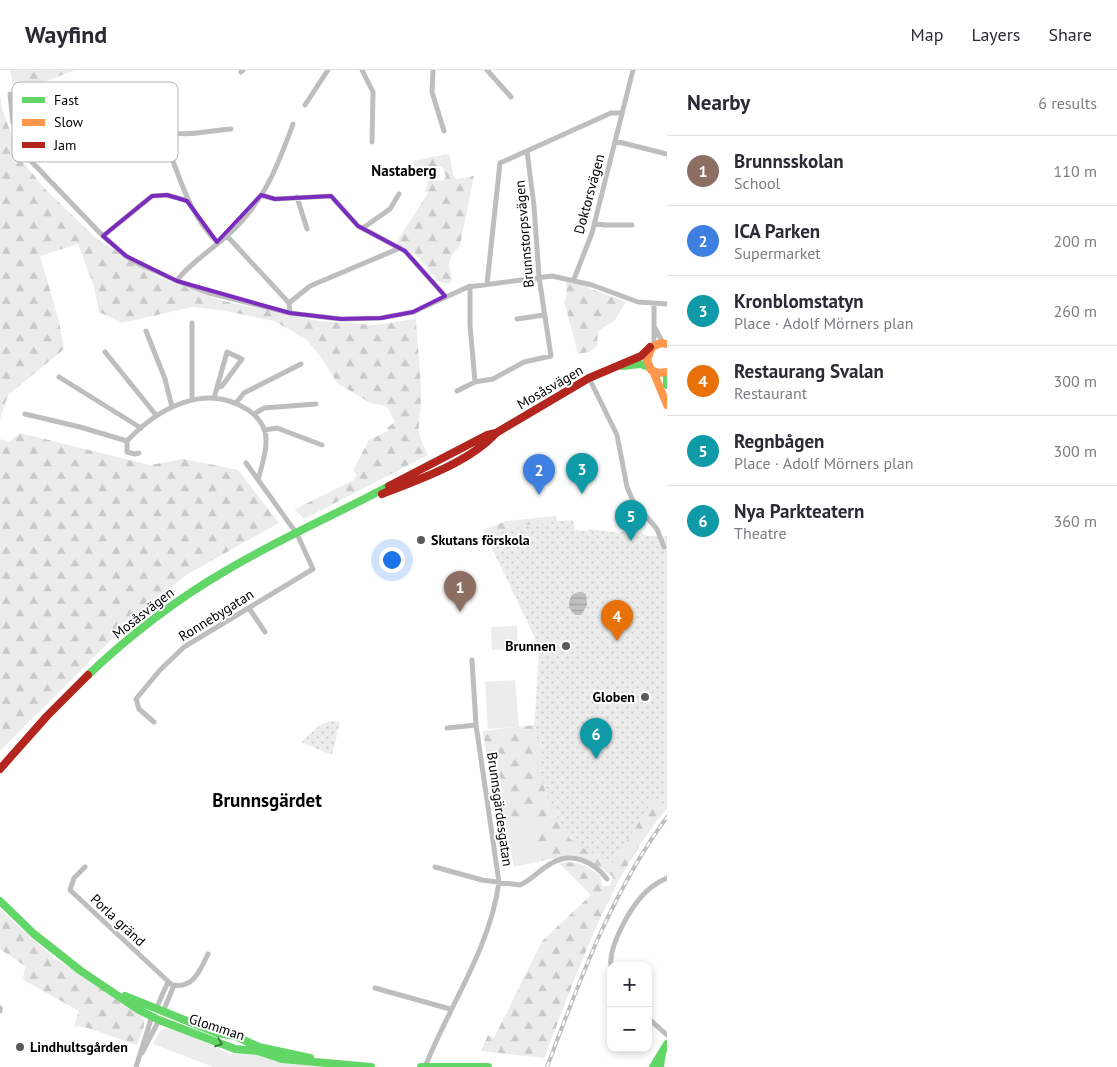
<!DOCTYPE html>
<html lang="en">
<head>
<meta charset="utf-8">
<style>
	body { margin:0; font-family:"PT Sans",sans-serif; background:#f7f7f7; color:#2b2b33 }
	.controls { position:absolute; right:15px; bottom:15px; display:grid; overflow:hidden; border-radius:10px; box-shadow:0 2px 8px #0003 }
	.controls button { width:45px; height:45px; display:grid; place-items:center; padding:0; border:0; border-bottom:1px solid #e1e1e2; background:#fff; color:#2b2b33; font:25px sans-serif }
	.you { position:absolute; left:391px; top:489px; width:18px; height:18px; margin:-12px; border:4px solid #fff; border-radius:50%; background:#1a73e8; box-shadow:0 0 0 8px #1a73e833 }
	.badge { display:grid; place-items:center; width:32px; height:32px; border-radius:50%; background:#595959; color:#fff; font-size:16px; font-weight:700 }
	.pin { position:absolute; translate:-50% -41px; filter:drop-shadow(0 1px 2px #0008) }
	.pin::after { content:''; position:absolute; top:26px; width:18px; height:15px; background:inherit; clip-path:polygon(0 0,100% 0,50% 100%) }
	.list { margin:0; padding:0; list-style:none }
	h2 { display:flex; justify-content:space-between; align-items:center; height:65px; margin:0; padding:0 20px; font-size:21px }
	h2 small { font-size:16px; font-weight:400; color:#7c7c81 }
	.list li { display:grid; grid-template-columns:32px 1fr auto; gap:15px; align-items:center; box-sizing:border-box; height:70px; padding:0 20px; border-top:1px solid #e1e1e2 }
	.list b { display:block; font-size:19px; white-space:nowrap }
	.list p { margin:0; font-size:16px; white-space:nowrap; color:#7c7c81 }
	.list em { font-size:16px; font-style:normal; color:#7c7c81 }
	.map { position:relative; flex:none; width:667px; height:997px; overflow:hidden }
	header { display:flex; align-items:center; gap:30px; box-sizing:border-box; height:70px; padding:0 25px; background:#fff; border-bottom:1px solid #e1e1e2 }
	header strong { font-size:24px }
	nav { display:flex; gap:28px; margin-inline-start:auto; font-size:18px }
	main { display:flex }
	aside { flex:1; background:#fff }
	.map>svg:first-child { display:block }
</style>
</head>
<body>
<header>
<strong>Wayfind</strong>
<nav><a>Map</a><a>Layers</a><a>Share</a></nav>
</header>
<main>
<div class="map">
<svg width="667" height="997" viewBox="0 0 667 997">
	<defs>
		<pattern id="forest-firs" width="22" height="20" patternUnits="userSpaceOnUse" patternTransform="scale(1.25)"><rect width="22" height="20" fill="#ececec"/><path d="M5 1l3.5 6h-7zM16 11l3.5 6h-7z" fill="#c9c9c9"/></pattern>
		<pattern id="park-dots" width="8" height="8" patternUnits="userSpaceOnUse" patternTransform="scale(1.25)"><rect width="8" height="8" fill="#ececec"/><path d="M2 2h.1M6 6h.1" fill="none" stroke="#c9c9c9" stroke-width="1.8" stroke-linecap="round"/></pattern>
		<pattern id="water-rules" width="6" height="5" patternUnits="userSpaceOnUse" patternTransform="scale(1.25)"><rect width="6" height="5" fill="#bfbfbf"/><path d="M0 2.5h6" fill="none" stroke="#a2a2a2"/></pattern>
	</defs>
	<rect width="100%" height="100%" fill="#fff"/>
	<path fill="#ececec" d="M 517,556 L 518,579 L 492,580 L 491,557 Z
		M 515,610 L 519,657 L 488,659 L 485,612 Z
		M 532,747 L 541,791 L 514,797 L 505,752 Z
		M 167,958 L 179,960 L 230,984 L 253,982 L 279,991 L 327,997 L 213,997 L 153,974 L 160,961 Z"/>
	<path fill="url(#forest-firs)" d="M 10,0 L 75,0 L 21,21 L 14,19 Z
		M 0,25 L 3,42 L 22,91 L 46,120 L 97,169 L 156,206 L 223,231 L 319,251 L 374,255 L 416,249 C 417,274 421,301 421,326 C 421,356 413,355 428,385 L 304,449 L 295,439 L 354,410 L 357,405 L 353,400 L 369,370 L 388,361 L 387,358 L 395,352 L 387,336 L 372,334 L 337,313 L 324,291 L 306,269 L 274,251 L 220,240 L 192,237 L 122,253 L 99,242 L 94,216 L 78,174 L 40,186 L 59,251 L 64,279 L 8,325 L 0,349 Z
		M 446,84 L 450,86 L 453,105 L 456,109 L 474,106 L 460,175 L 451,186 L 449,195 L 452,210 L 450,214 L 439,212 L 416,185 L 396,173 L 428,123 L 425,121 L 429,110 L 442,111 L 446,107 L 442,96 L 419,99 L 414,97 L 413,91 Z
		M 566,212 L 573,212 L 626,232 L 615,250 L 598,261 L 597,276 L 589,282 L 578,284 L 564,231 L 567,224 Z
		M 20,363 L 150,395 L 184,389 L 238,400 L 279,453 L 186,505 L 122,559 L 0,681 L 0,369 L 9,372 Z
		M 556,446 L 614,713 L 667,738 C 608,810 578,902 544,988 L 481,981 L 488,965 L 494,968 L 542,871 L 591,825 L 559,793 C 576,790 587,795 600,806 L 602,816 L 610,816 L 613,807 C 587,786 574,783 541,791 L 532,747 L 505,752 L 487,690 L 483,661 L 535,655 L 539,584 L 533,563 L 483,460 L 506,451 Z
		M 0,839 L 54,888 L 141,944 C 148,954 141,964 137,975 L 88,958 L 74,956 L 79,941 L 23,910 L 25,896 L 0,879 Z"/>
	<path fill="url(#park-dots)" d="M 573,450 L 575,460 L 588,461 L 588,459 L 619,463 L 634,458 L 647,466 L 667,466 L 667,738 L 666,740 L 652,731 L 613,793 L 577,775 L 566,765 L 546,724 L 538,696 L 542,673 L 538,670 L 534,660 L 539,584 L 533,563 L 486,466 L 531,454 Z
		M 329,651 L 340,652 L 332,685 L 301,672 L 320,655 Z"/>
	<path fill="url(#water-rules)" d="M 580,522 L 586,524 L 587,535 L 581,545 L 575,545 L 569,538 C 569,528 570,524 580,522 Z"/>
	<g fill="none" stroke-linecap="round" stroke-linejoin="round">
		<path stroke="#bebebe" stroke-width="5" d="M 362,0 L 373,22 L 372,72
			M 433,0 L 432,22 L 444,61
			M 487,0 L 511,27
			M 241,2 L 243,0
			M 10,24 L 13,53 L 30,90 L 103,166 L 126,186 L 137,193 L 177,211 L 209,223 L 290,243 L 341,249 L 381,248 L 413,242 L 468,217 L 552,206 L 592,215 L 638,232 L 667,234
			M 82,25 C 111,34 136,51 164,61 C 185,68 210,60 231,59
			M 305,35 L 328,0
			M 165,61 L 166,72 C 180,108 189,145 218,173
			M 615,71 L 667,84
			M 261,125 L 275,129 L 331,126 L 358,156 L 405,181 L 445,226
			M 297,127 L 307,159
			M 594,153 L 604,155 L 632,155
			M 363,158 L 390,139 L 399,124
			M 103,166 L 152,126 L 167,125 L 189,131
			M 227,166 L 289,233 L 290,243
			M 574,209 L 592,163 L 633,0
			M 177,211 C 183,199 216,176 228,165 C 264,132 277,98 293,54
			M 487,214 L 500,93 L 611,43 L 622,43
			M 470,216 L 470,255 L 475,312
			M 289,233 L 310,216 L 400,178
			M 517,249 L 544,245
			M 192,253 L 192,330
			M 655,258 L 663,273
			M 146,261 L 165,309 L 172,337
			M 654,275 L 654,234
			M 105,282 L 156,345
			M 59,307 L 141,358
			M 589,308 L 617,365 L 627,417 L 633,431 L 657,459 L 664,477
			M 457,321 L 475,312 L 493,309 L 524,292 L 551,286 L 539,207 L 534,136 L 527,81
			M 214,328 L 227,282 L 242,289 L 222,316 L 217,318
			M 236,333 L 244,323 L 301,294
			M 25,344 L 80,357 L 127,371
			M 254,344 L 264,338 L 316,334
			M 264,360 L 277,358 L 322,375
			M 139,383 L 135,384 L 127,382 L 127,371 C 158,338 206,312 248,340 C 259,347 267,359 266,372 C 266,385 261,398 258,410
			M 249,538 L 265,562
			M 154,652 L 139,639 L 136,629 L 160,600 L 184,577 L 313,499 L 297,464 L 246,393
			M 447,658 L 476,655
			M 85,797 L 74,808 L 70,820 L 172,915 C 194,919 200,900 208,884
			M 435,797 L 482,810 L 520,815 C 532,810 540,799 552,793 C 572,781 594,792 607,809
			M 611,896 C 608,877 630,839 642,826 C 649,818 658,812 667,808
			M 375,918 L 450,939
			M 0,938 L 0,941
			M 156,939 L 168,912
			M 163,942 L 174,915
			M 648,948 L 667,965
			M 142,983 L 159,950
			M 136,997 L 152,946
			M 425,997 C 449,936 490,879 499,812 L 476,655 L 472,590"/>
		<path stroke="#63d668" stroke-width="8" d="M 623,296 L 640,294 L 649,297
			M 667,306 L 667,315
			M 88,605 C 130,565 177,529 227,500 C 279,469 335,445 389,416
			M 0,831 L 34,864 L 81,901 L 139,940 L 159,950 L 235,979 L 258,981 L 282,989 L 371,997
			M 125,926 L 217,963 L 235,966 L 259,977 L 310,988
			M 421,997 L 488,997
			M 653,997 L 667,974
			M 660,997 L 662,983"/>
		<path stroke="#ff974d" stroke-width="8" d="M 667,274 L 661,273 L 652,277 L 647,290 L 651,300 L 659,303 L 667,302
			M 653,301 L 667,335"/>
		<path stroke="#b3261e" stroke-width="8" d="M 389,416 L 487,365 L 496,363 L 589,308 L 641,286 L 650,277
			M 382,424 C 418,410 470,392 496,363
			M 0,699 L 47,646 L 88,605"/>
		<defs>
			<path id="rail" d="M 547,997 C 580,910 611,823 667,747"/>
		</defs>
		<use href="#rail" stroke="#bebebe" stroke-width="4"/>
		<use href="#rail" stroke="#fff" stroke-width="2" stroke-dasharray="5.5" stroke-linecap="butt"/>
	</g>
	<defs><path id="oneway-chevron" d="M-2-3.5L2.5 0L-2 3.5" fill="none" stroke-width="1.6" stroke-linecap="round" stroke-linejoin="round" transform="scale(1.25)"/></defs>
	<use stroke="#3b803e" href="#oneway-chevron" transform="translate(219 973) rotate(21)"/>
	<path fill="none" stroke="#7b2cbf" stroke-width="4" stroke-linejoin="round" d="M 167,125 L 187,131 L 217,172 L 261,125 L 275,129 L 331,126 L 358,156 L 405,181 L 445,226 L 413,242 L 381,248 L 341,249 L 290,243 L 177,211 L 126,186 L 103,166 L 152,126 Z"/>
	<g fill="#595959" stroke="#fff" stroke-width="2">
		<circle cx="421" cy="470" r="5"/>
		<circle cx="566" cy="576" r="5"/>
		<circle cx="645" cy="627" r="5"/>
		<circle cx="20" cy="977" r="5"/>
	</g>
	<g text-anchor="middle" stroke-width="4" stroke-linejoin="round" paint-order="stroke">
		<g font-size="14" fill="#000" stroke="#fff">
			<text transform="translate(589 124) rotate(-75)" y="5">Doktorsvägen</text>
			<text transform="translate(524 164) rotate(-95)" y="5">Brunnstorpsvägen</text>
			<text transform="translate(550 317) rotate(-30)" y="5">Mosåsvägen</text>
			<text transform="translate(143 543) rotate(-38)" y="5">Mosåsvägen</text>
			<text transform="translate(216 545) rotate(-32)" y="5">Ronnebygatan</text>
			<text transform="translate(500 739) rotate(82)" y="5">Brunnsgärdesgatan</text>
			<text transform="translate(118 850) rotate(43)" y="5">Porla gränd</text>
			<text transform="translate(217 957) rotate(18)" y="5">Glomman</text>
		</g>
		<g font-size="14" font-weight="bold" fill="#000" stroke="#fff" text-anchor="start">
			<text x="431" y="475">Skutans förskola</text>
			<text x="556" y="581" text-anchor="end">Brunnen</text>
			<text x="635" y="632" text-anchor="end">Globen</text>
			<text x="30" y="982">Lindhultsgården</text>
		</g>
		<g font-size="15" font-weight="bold" fill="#000" stroke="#fff">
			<text x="404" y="106">Nastaberg</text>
		</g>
		<g font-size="19" font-weight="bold" fill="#000" stroke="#fff">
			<text x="267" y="737">Brunnsgärdet</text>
		</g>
	</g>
	<rect x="12" y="12" width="166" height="80" rx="8" fill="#fff" stroke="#b2b2b2" stroke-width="1"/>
	<rect x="22" y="27" width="23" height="6" fill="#63d668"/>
	<rect x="22" y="49" width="23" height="7" fill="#ff974d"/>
	<rect x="22" y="72" width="23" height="6" fill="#b3261e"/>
	<g font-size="14" fill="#000">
		<text x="54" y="35">Fast</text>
		<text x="54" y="57">Slow</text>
		<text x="54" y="80">Jam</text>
	</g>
</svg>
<div class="controls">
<button>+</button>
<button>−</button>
</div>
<div class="you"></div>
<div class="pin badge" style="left:460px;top:542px;background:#8d6e63">1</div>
<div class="pin badge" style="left:539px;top:425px;background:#3f7fe0">2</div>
<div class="pin badge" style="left:582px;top:424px;background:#0f9aa8">3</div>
<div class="pin badge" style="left:617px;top:571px;background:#e8710a">4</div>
<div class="pin badge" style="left:631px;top:471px;background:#0f9aa8">5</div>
<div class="pin badge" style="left:596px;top:689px;background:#0f9aa8">6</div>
</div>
<aside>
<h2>Nearby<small>6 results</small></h2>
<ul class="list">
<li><span class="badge" style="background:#8d6e63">1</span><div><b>Brunnsskolan</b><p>School</p></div><em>110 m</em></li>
<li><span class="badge" style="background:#3f7fe0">2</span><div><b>ICA Parken</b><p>Supermarket</p></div><em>200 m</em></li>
<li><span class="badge" style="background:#0f9aa8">3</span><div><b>Kronblomstatyn</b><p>Place · Adolf Mörners plan</p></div><em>260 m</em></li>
<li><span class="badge" style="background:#e8710a">4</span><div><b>Restaurang Svalan</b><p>Restaurant</p></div><em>300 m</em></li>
<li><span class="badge" style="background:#0f9aa8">5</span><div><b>Regnbågen</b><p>Place · Adolf Mörners plan</p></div><em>300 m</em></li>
<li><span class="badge" style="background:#0f9aa8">6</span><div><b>Nya Parkteatern</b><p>Theatre</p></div><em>360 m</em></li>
</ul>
</aside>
</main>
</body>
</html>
